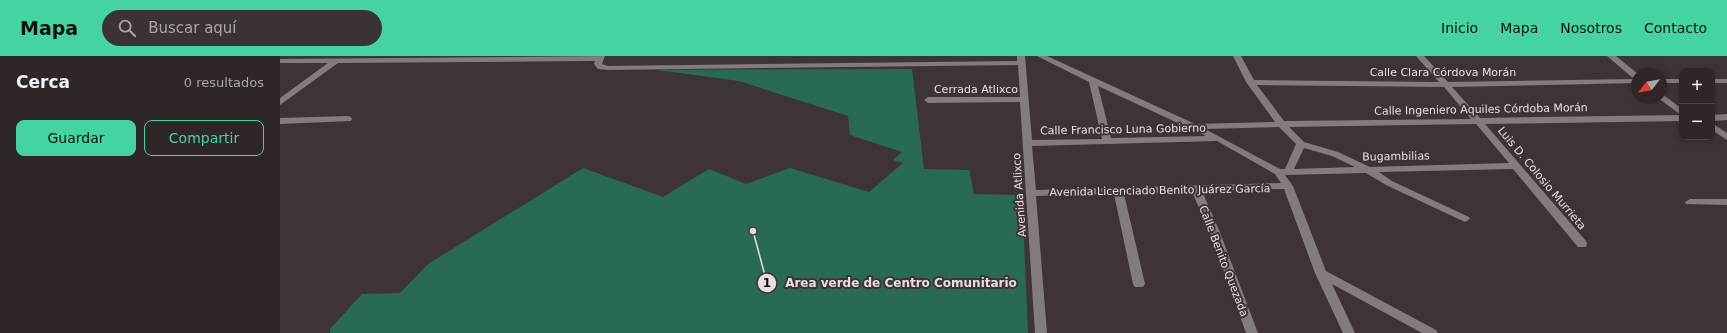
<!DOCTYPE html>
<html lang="es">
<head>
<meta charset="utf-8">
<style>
	body { margin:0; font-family:"DejaVu Sans",sans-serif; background:#3b3333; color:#f1f3f6 }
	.controls { position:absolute; right:12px; top:12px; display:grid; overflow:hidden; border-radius:8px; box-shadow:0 2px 6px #0003 }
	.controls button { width:36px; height:36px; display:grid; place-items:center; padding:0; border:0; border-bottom:1px solid #4a4444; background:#2f2727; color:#f1f3f6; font:20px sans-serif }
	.compass { position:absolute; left:1351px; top:12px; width:36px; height:36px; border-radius:50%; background:#2f2727; box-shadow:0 2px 6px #0003; rotate:239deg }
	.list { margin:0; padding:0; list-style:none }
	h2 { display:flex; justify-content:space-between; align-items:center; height:52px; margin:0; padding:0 16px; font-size:17px }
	h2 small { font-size:13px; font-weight:400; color:#a7a5a7 }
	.actions { display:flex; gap:8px; padding:12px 16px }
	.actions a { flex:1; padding:9px 0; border:1px solid #45d49f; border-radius:8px; text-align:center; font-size:14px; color:#45d49f }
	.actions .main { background:#45d49f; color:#111 }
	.icon { flex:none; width:22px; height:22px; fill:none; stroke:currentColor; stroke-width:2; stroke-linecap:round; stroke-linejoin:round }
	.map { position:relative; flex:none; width:1447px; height:277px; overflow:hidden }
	header { display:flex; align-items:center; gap:24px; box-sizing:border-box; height:56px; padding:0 20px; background:#45d49f; color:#111 }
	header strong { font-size:19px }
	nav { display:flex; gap:22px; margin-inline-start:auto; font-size:14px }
	.search { width:280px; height:36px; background:#3b3333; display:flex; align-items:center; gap:10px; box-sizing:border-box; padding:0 14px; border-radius:22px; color:#a7a5a7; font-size:15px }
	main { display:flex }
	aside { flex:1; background:#2f2727 }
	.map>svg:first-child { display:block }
</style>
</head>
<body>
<header>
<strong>Mapa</strong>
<div class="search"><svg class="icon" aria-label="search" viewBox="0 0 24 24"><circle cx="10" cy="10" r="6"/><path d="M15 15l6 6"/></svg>Buscar aquí</div>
<nav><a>Inicio</a><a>Mapa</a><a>Nosotros</a><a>Contacto</a></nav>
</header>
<main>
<aside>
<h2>Cerca<small>0 resultados</small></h2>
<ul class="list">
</ul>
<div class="actions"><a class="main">Guardar</a><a>Compartir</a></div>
</aside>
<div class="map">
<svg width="1447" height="277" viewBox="0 0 1447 277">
	<rect width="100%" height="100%" fill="#3f3434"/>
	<path fill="#296b51" d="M 632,13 L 644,113 L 689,114 L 694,138 L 742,139 L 748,277 L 50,277 L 50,273 L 82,238 L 120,237 L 148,208 L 303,112 L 383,141 L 429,113 L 466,128 L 510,112 L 589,136 L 623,107 L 613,104 L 622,96 L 570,79 L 568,60 L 459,25 L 378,14 Z"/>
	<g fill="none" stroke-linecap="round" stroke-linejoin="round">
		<path fill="#827c7c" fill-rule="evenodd" d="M 325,0 L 322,8 L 328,10 L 737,5 L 737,0 L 745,0 L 752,84 L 822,83 L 809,26 L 757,0 L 767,0 L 915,68 L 995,66 L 966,26 L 953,0 L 961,0 L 974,24 L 1159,26 L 1136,0 L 1144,0 L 1168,26 L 1354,23 L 1327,0 L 1336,0 L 1358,18 L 1357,18 L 1357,27 L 1172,31 L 1200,62 L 1401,59 L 1378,42 L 1381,42 L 1381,37 L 1402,53 L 1402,65 L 1205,68 L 1306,185 L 1307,188 L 1306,191 L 1298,191 L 1233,113 L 1099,116 L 1112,125 L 1189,161 L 1190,163 L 1185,166 L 1106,129 L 1086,117 L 1005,119 L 1013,130 L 1046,215 L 1156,274 L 1158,277 L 1142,277 L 1052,228 L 1075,277 L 1063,277 L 1035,217 L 1004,133 L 922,135 L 939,174 L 978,277 L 966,277 L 929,174 L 912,136 L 844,138 L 865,228 L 863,231 L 855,231 L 853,228 L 834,138 L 756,140 L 767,277 L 755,277 L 740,46 L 648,47 L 644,44 L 648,41 L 740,41 L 738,9 L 328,14 L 318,13 L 314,8 L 315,5 L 58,7 L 0,49 L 0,42 L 48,7 L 0,7 L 0,3 ZM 977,29 L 1164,31 L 1191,63 L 1004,65 ZM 818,30 L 926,80 L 831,82 ZM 1196,68 L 1229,107 L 1090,111 L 1058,96 L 1024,86 L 1009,71 ZM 999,71 L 1016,88 L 1005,113 L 1000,113 L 925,73 ZM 937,85 L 995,118 L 1001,127 L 756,134 L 752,90 ZM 1024,92 L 1052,100 L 1075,111 L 1014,113 Z
			M 1381,23 L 1402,23 L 1402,27 L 1381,27 Z
			M 1432,23 L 1447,23 L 1447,27 L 1432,27 Z
			M 1447,58 L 1447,64 L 1432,65 L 1432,59 Z
			M 68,60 L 71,61 L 72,63 L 71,65 L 0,68 L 0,62 Z
			M 1432,67 L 1447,77 L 1447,84 L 1432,74 Z
			M 1410,143 L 1447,143 L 1447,149 L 1406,148 L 1405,146 Z"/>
	</g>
	<g text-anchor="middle" stroke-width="4" stroke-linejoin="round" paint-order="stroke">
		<g font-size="11" fill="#e6dfde" stroke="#3f3434">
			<text x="1163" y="20">Calle Clara Córdova Morán</text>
			<text x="696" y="37">Cerrada Atlixco</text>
			<text transform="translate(1201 53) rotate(-1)" y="4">Calle Ingeniero Aquiles Córdoba Morán</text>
			<text transform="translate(843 73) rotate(-1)" y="4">Calle Francisco Luna Gobierno</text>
			<text transform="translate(1116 100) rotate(-1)" y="4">Bugambilias</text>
			<text transform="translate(1262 122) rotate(50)" y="4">Luis D. Colosio Murrieta</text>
			<text transform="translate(880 134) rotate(-1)" y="4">Avenida Licenciado Benito Juárez García</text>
			<text transform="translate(739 139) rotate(-94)" y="4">Avenida Atlixco</text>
			<text transform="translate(944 205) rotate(69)" y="4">Calle Benito Quezada</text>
		</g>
	</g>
	<path fill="none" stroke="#e6dfde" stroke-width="1.5" d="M473 175L487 227"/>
	<g fill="#e6dfde" stroke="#3f3434" stroke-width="1.5">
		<circle cx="473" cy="175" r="4"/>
		<circle cx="487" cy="227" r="10"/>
	</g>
	<g font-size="12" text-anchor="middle" font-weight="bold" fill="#111">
		<text x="487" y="231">1</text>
	</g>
	<g font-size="12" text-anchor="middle" font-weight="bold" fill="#e6dfde" stroke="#3f3434" stroke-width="4" stroke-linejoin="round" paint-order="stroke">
		<text x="621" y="231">Area verde de Centro Comunitario</text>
	</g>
</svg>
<div class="controls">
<button>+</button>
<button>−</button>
</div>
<svg class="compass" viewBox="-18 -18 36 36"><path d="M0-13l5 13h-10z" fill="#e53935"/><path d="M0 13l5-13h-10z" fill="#a7a5a7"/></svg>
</div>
</main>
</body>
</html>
